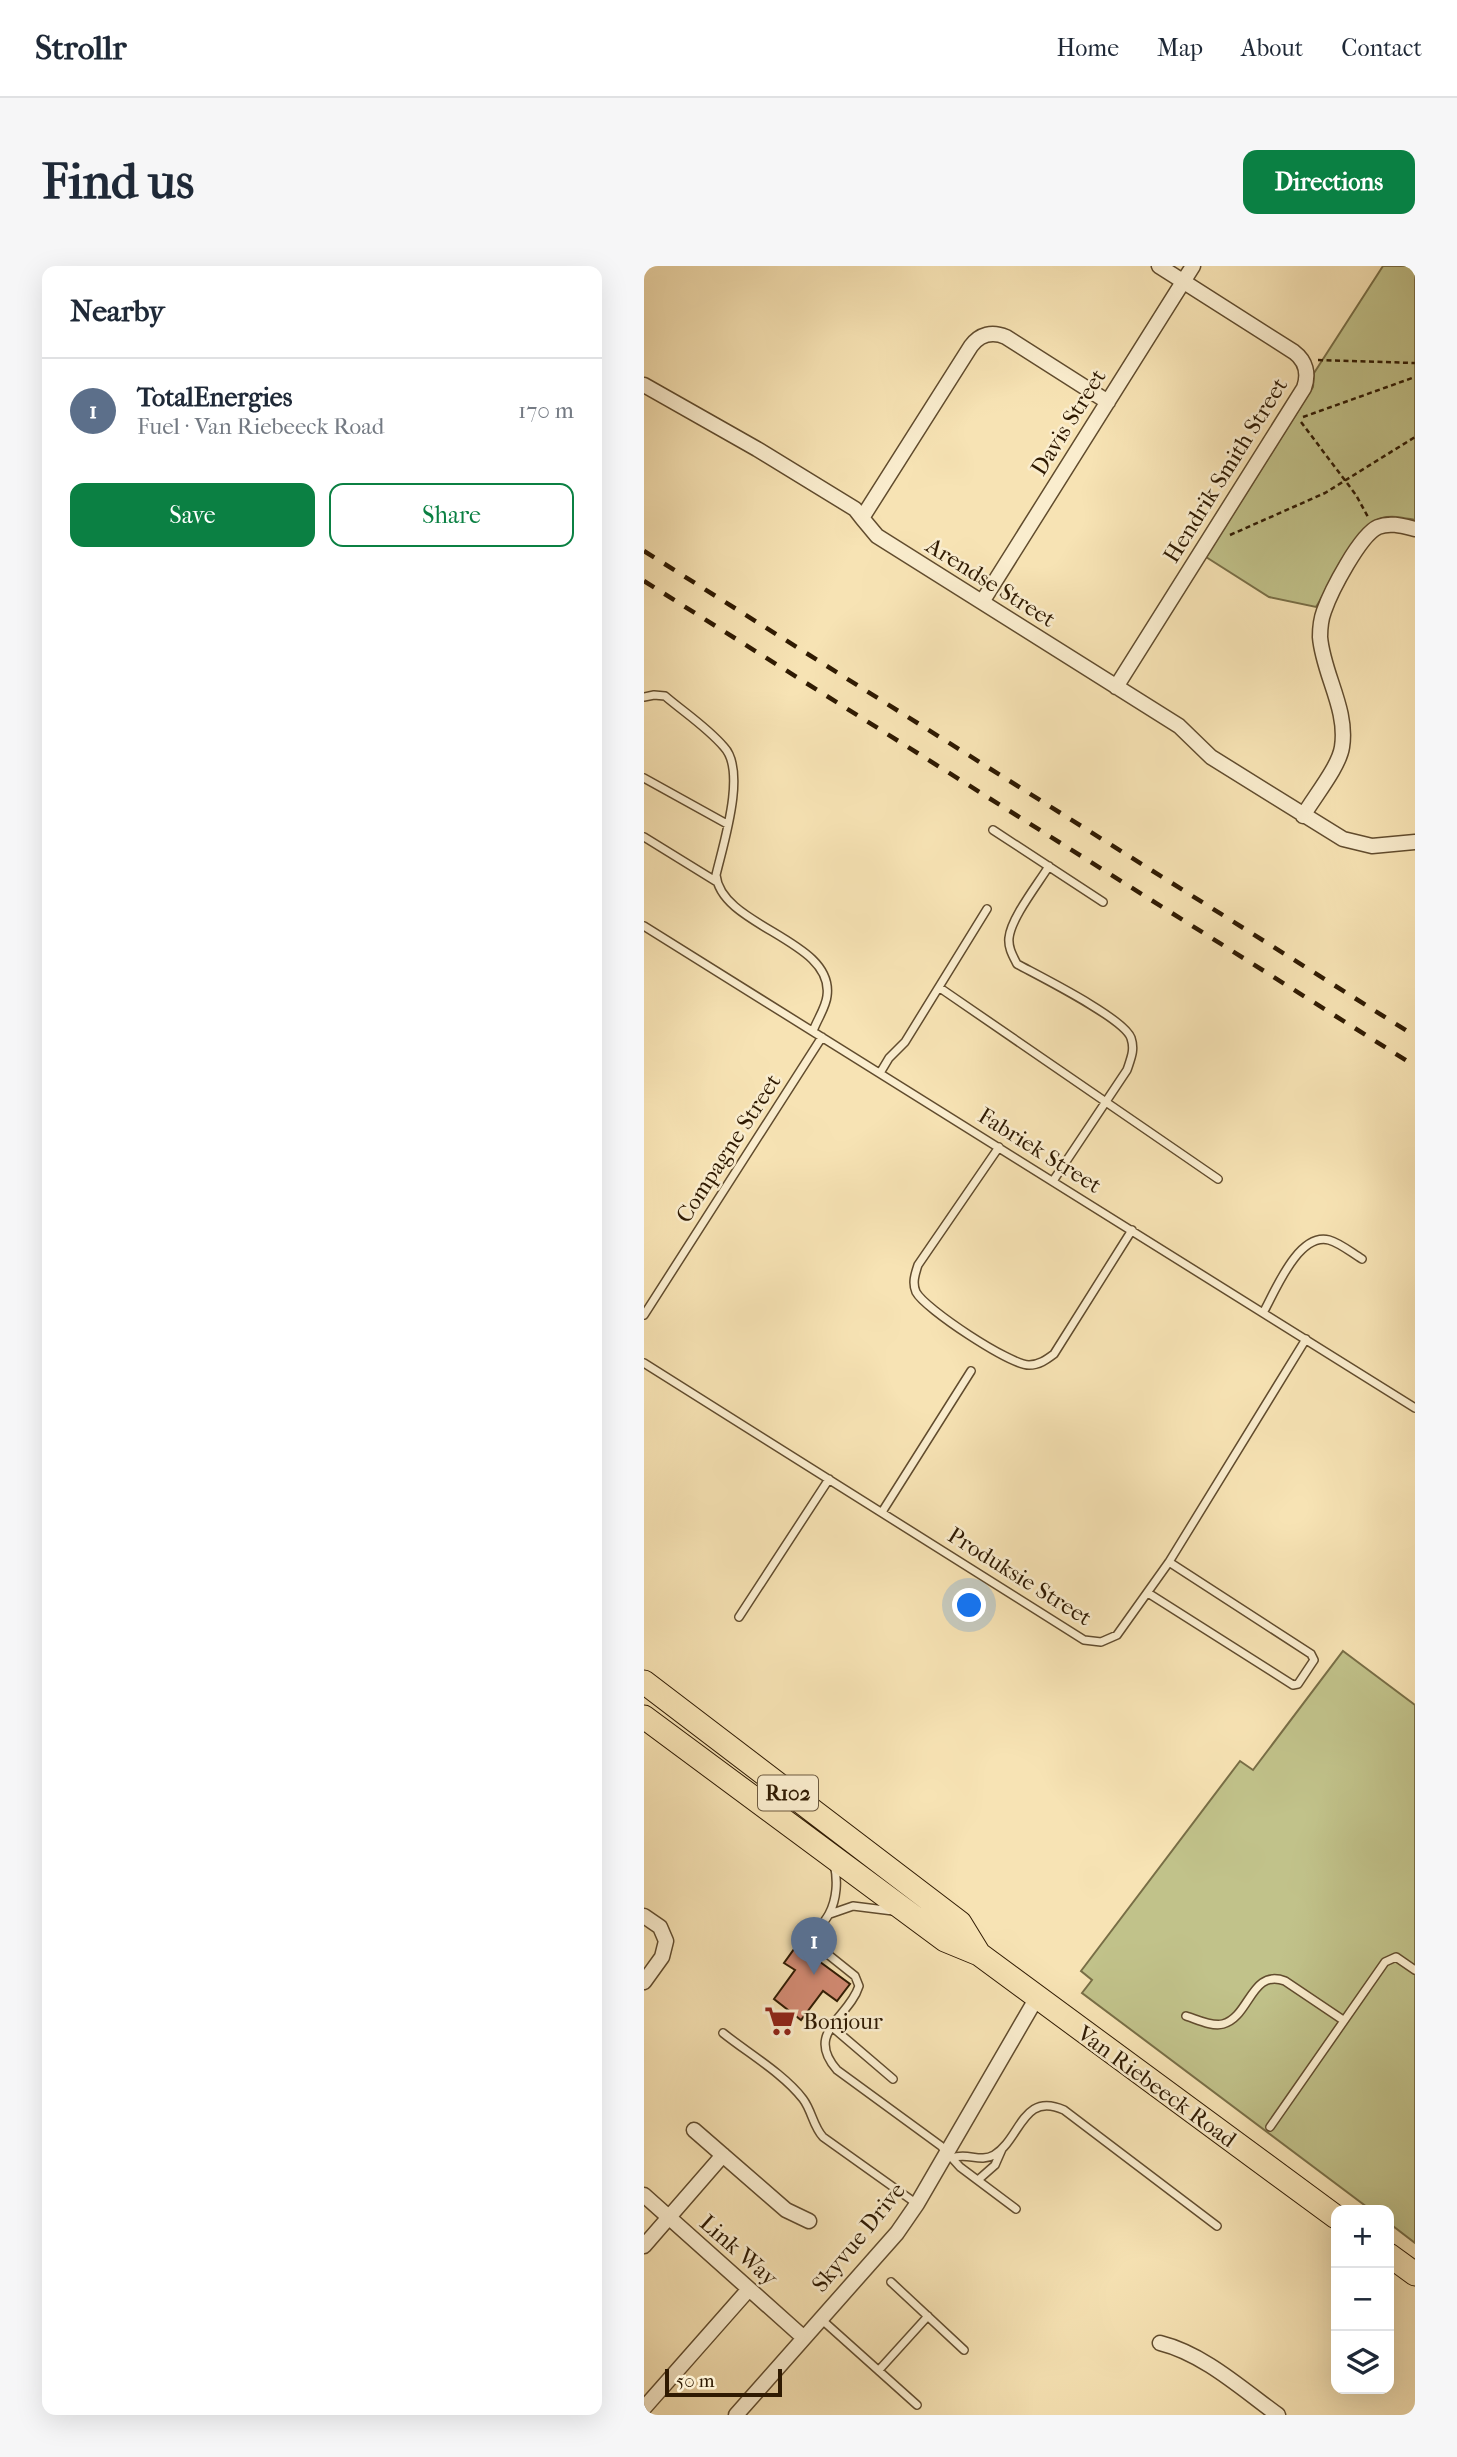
<!DOCTYPE html>
<html lang="en">
<head>
<meta charset="utf-8">
<style>
	body { margin:0; font-family:"IM FELL French Canon",serif; background:#f6f6f7; color:#1f2937 }
	.controls { position:absolute; right:21px; bottom:21px; display:grid; overflow:hidden; border-radius:14px; box-shadow:0 7px 28px #0002 }
	.controls button { width:63px; height:63px; display:grid; place-items:center; padding:0; border:0; border-bottom:2px solid #e0e1e3; background:#fff; color:#1f2937; font:35px sans-serif }
	.scale { position:absolute; left:21px; bottom:18px; width:117px; box-sizing:border-box; padding-left:7px; border:4px solid #2f1a02; border-top:0; font-size:19px; line-height:24px; white-space:nowrap; color:#2f1a02; -webkit-text-stroke:5px #faedce; paint-order:stroke }
	.you { position:absolute; left:326px; top:1340px; width:24px; height:24px; margin:-18px; border:5px solid #fff; border-radius:50%; background:#1a73e8; box-shadow:0 0 0 10px #1a73e833 }
	.badge { display:grid; place-items:center; width:46px; height:46px; border-radius:50%; background:#0b8043; color:#fff; font-size:23px; font-weight:700 }
	.pin { position:absolute; translate:-50% -58px; filter:drop-shadow(0 2px 4px #0008) }
	.pin::after { content:''; position:absolute; top:37px; width:24px; height:21px; background:inherit; clip-path:polygon(0 0,100% 0,50% 100%) }
	.list { margin:0; padding:0; list-style:none }
	h2 { display:flex; justify-content:space-between; align-items:center; height:91px; margin:0; padding:0 28px; font-size:30px }
	h2 small { font-size:23px; font-weight:400; color:#747a83 }
	.list li { display:grid; grid-template-columns:46px 1fr auto; gap:21px; align-items:center; box-sizing:border-box; height:105px; padding:0 28px; border-top:2px solid #e0e1e3 }
	.list b { display:block; font-size:26px; white-space:nowrap }
	.list p { margin:0; font-size:23px; white-space:nowrap; color:#747a83 }
	.list em { font-size:23px; font-style:normal; color:#747a83 }
	.actions { display:flex; gap:14px; padding:21px 28px }
	.actions a { flex:1; padding:16px 0; border:2px solid #0b8043; border-radius:14px; text-align:center; font-size:24px; color:#0b8043 }
	.actions .main { background:#0b8043; color:#fff }
	.icon { flex:none; width:38px; height:38px; fill:none; stroke:currentColor; stroke-width:2; stroke-linecap:round; stroke-linejoin:round }
	.map { position:relative; flex:none; width:771px; height:2149px; overflow:hidden; border-radius:14px }
	header { display:flex; align-items:center; gap:42px; box-sizing:border-box; height:98px; padding:0 35px; background:#fff; border-bottom:2px solid #e0e1e3 }
	header strong { font-size:33px }
	nav { display:flex; gap:38px; margin-inline-start:auto; font-size:24px }
	.intro { display:flex; align-items:center; justify-content:space-between; box-sizing:border-box; height:168px; padding:0 42px }
	h1 { margin:0; font-size:49px }
	.button { padding:18px 32px; border-radius:14px; background:#0b8043; color:#fff; font-size:24px; font-weight:700 }
	main { display:flex; gap:42px; padding:0 42px }
	aside { flex:1; background:#fff; border-radius:14px; box-shadow:0 7px 28px #0002 }
	.map>svg:first-child { display:block }
</style>
</head>
<body>
<header>
<strong>Strollr</strong>
<nav><a>Home</a><a>Map</a><a>About</a><a>Contact</a></nav>
</header>
<div class="intro"><h1>Find us</h1><a class="button">Directions</a></div>
<main>
<aside>
<h2>Nearby<small></small></h2>
<ul class="list">
<li><span class="badge" style="background:#5c6f8a">1</span><div><b>TotalEnergies</b><p>Fuel · Van Riebeeck Road</p></div><em>170 m</em></li>
</ul>
<div class="actions"><a class="main">Save</a><a>Share</a></div>
</aside>
<div class="map">
<svg width="771" height="2149" viewBox="0 0 771 2149">
	<rect width="100%" height="100%" fill="#f7e3b4"/>
	<filter id="stains"><feTurbulence type="fractalNoise" baseFrequency=".00286" numOctaves="4"/><feColorMatrix values="0 0 0 0 .2 0 0 0 0 .09 0 0 0 0 .02 0 0 0 .5 -.17"/></filter>
	<radialGradient id="worn" r=".72"><stop offset=".6" stop-color="#630" stop-opacity="0"/><stop offset="1" stop-color="#630" stop-opacity=".3"/></radialGradient>
	<path fill="#c1c28a" stroke="#786e46" stroke-width="2" d="M 739,0 L 771,0 L 771,254 C 760,252 749,249 738,252 C 714,260 686,319 672,341 L 625,331 L 562,291 L 669,121 L 670,107 Z
		M 699,1385 L 771,1439 L 771,1977 L 745,1957 L 745,1944 L 727,1944 L 438,1727 L 448,1714 L 437,1705 L 596,1495 L 609,1504 Z"/>
	<path fill="#d48b74" stroke="#2f1a02" stroke-width="2" d="M 153,1679 L 206,1718 L 193,1735 L 179,1725 L 157,1754 L 130,1733 L 151,1704 L 140,1697 Z"/>
	<g fill="none" stroke-linecap="round" stroke-linejoin="round">
		<defs>
			<path id="lane" d="M 0,431 L 10,429 L 21,430 C 41,447 64,462 80,481 C 103,505 79,579 72,609 C 77,661 191,674 183,730 C 182,741 173,754 169,765
				M 0,512 L 83,558
				M 349,564 L 459,636
				M 0,571 L 73,616
				M 405,600 C 394,618 367,652 365,672 C 364,682 369,690 373,698 C 395,710 480,752 487,772 C 491,784 487,792 483,804 L 409,915
				M 0,660 L 771,1142
				M 296,722 L 574,913
				M 236,807 L 245,792 L 261,776 L 343,643
				M 355,881 L 274,999 C 271,1008 268,1017 272,1026 C 281,1043 366,1099 385,1099 C 395,1099 402,1094 410,1088 L 488,964
				M 619,1047 C 631,1026 654,966 685,974 C 696,977 708,987 718,993
				M 0,1049 L 178,771
				M 0,1097 L 440,1374 L 457,1376 L 473,1369 L 525,1296 L 662,1073
				M 238,1246 L 327,1105
				M 504,1327 L 649,1419 L 654,1418 L 670,1394 L 667,1388 L 525,1296
				M 95,1351 L 185,1213
				M 190,1598 C 194,1614 193,1633 185,1648 C 178,1661 168,1665 176,1682 L 211,1710 L 215,1720 C 205,1752 160,1766 193,1804 L 297,1880 L 316,1901 L 372,1943
				M 186,1648 L 209,1640 L 249,1645
				M 542,1750 C 552,1753 568,1761 579,1758 C 606,1751 607,1702 641,1715 L 699,1754
				M 187,1760 L 249,1813
				M 79,1767 C 104,1787 140,1808 159,1833 C 168,1845 169,1860 179,1871 L 273,1938
				M 626,1861 L 741,1696 L 752,1691 L 771,1704
				M 308,1892 C 323,1886 336,1897 350,1889 C 377,1873 378,1825 420,1844 L 573,1960
				M 334,1914 L 351,1899 L 358,1883
				M 247,2016 L 320,2084
				M 177,2053 L 273,2139
				M 235,2104 L 284,2050"/>
			<path id="street" d="M 0,119 L 113,183 L 211,243 L 218,252
				M 464,136 L 362,71 C 348,65 336,68 327,80 L 218,252 L 233,270 L 535,460 L 567,491 L 699,573 L 728,580 L 771,576
				M 338,336 L 549,0
				M 472,421 L 660,122 C 665,108 662,95 650,86 L 515,0
				M 659,550 C 670,531 695,501 698,481 C 704,443 679,408 676,371 C 676,363 677,353 680,345 C 687,325 716,269 734,261 C 746,256 759,260 771,263
				M 0,1650 L 16,1661 L 22,1675 L 18,1691 L 0,1716
				M 50,1864 L 142,1944 L 165,1955
				M 0,1929 L 160,2072
				M 0,1980 L 79,1889
				M 516,2077 C 560,2088 598,2123 634,2149
				M 0,2142 L 105,2023
				M 92,2149 L 253,1967 L 273,1938 L 392,1733"/>
			<path id="primary" d="M 0,1416 L 316,1657 L 335,1688
				M 0,1451 L 301,1674 L 335,1688 L 692,1951
				M 745,1989 L 771,2008"/>
		</defs>
		<use href="#lane" stroke="#614c2e" stroke-width="10"/>
		<use href="#street" stroke="#614c2e" stroke-width="17"/>
		<use href="#primary" stroke="#2f1a02" stroke-width="25"/>
		<path stroke="#2f1a02" stroke-width="2.5" stroke-dasharray="5 3.5" stroke-linecap="butt" d="M 674,94 L 771,97
			M 659,151 L 771,111
			M 657,156 L 712,229 L 724,251
			M 586,269 L 681,227 L 771,171"/>
		<use href="#lane" stroke="#faedce" stroke-width="7"/>
		<use href="#street" stroke="#faedce" stroke-width="14"/>
		<use href="#primary" stroke="#f7e3b4" stroke-width="23"/>
		<path stroke="#2f1a02" stroke-width="4.5" stroke-dasharray="12 12" stroke-linecap="butt" d="M 0,285 L 771,770
			M 0,315 L 771,800"/>
	</g>
	<defs>
		<symbol id="supermarket-bare" viewBox="-9 -9 18 18"><path d="M-6-5.5h2.5l.6 2H6L4.5 2H-2.5L-4.4-4H-6ZM-1.5 3.2a1.3 1.3 0 1 0 .1 0ZM3 3.2a1.3 1.3 0 1 0 .1 0Z" fill="#8f2418" stroke="#faedce" stroke-width="2.5" paint-order="stroke"/></symbol>
	</defs>
	<g fill-rule="evenodd">
		<use href="#supermarket-bare" x="114" y="1733" width="44" height="44"/>
	</g>
	<g text-anchor="middle" stroke-width="5" stroke-linejoin="round" paint-order="stroke">
		<rect fill="#faedce" stroke="#6c593f" stroke-width="2" x="114" y="1509.5" width="60" height="35" rx="5"/>
		<g font-size="21" font-weight="bold" fill="#2f1a02">
			<text x="144" y="1534">R102</text>
		</g>
		<g font-size="23" fill="#2f1a02" stroke="#faedce">
			<text transform="translate(424 156) rotate(-58)" y="8">Davis Street</text>
			<text transform="translate(581 204) rotate(-58)" y="8">Hendrik Smith Street</text>
			<text transform="translate(347 316) rotate(32)" y="8">Arendse Street</text>
			<text transform="translate(84 882) rotate(-57)" y="8">Compagne Street</text>
			<text transform="translate(396 884) rotate(32)" y="8">Fabriek Street</text>
			<text transform="translate(376 1310) rotate(32)" y="8">Produksie Street</text>
			<text transform="translate(513 1820) rotate(36)" y="8">Van Riebeeck Road</text>
			<text transform="translate(214 1971) rotate(-51)" y="8">Skyvue Drive</text>
			<text transform="translate(95 1984) rotate(41)" y="8">Link Way</text>
		</g>
		<g font-size="23" fill="#2f1a02" stroke="#faedce" text-anchor="start">
			<text x="159" y="1763">Bonjour</text>
		</g>
	</g>
	<rect width="100%" height="100%" filter="url(#stains)"/>
	<rect width="100%" height="100%" fill="url(#worn)"/>
</svg>
<div class="controls">
<button>+</button>
<button>−</button>
<button><svg class="icon" aria-label="layers" viewBox="0 0 24 24"><path d="M12 4l9 5-9 5-9-5zM3 14l9 5 9-5"/></svg></button>
</div>
<div class="scale">50 m</div>
<div class="you"></div>
<div class="pin badge" style="left:170px;top:1709px;background:#5c6f8a">1</div>
</div>
</main>
</body>
</html>
